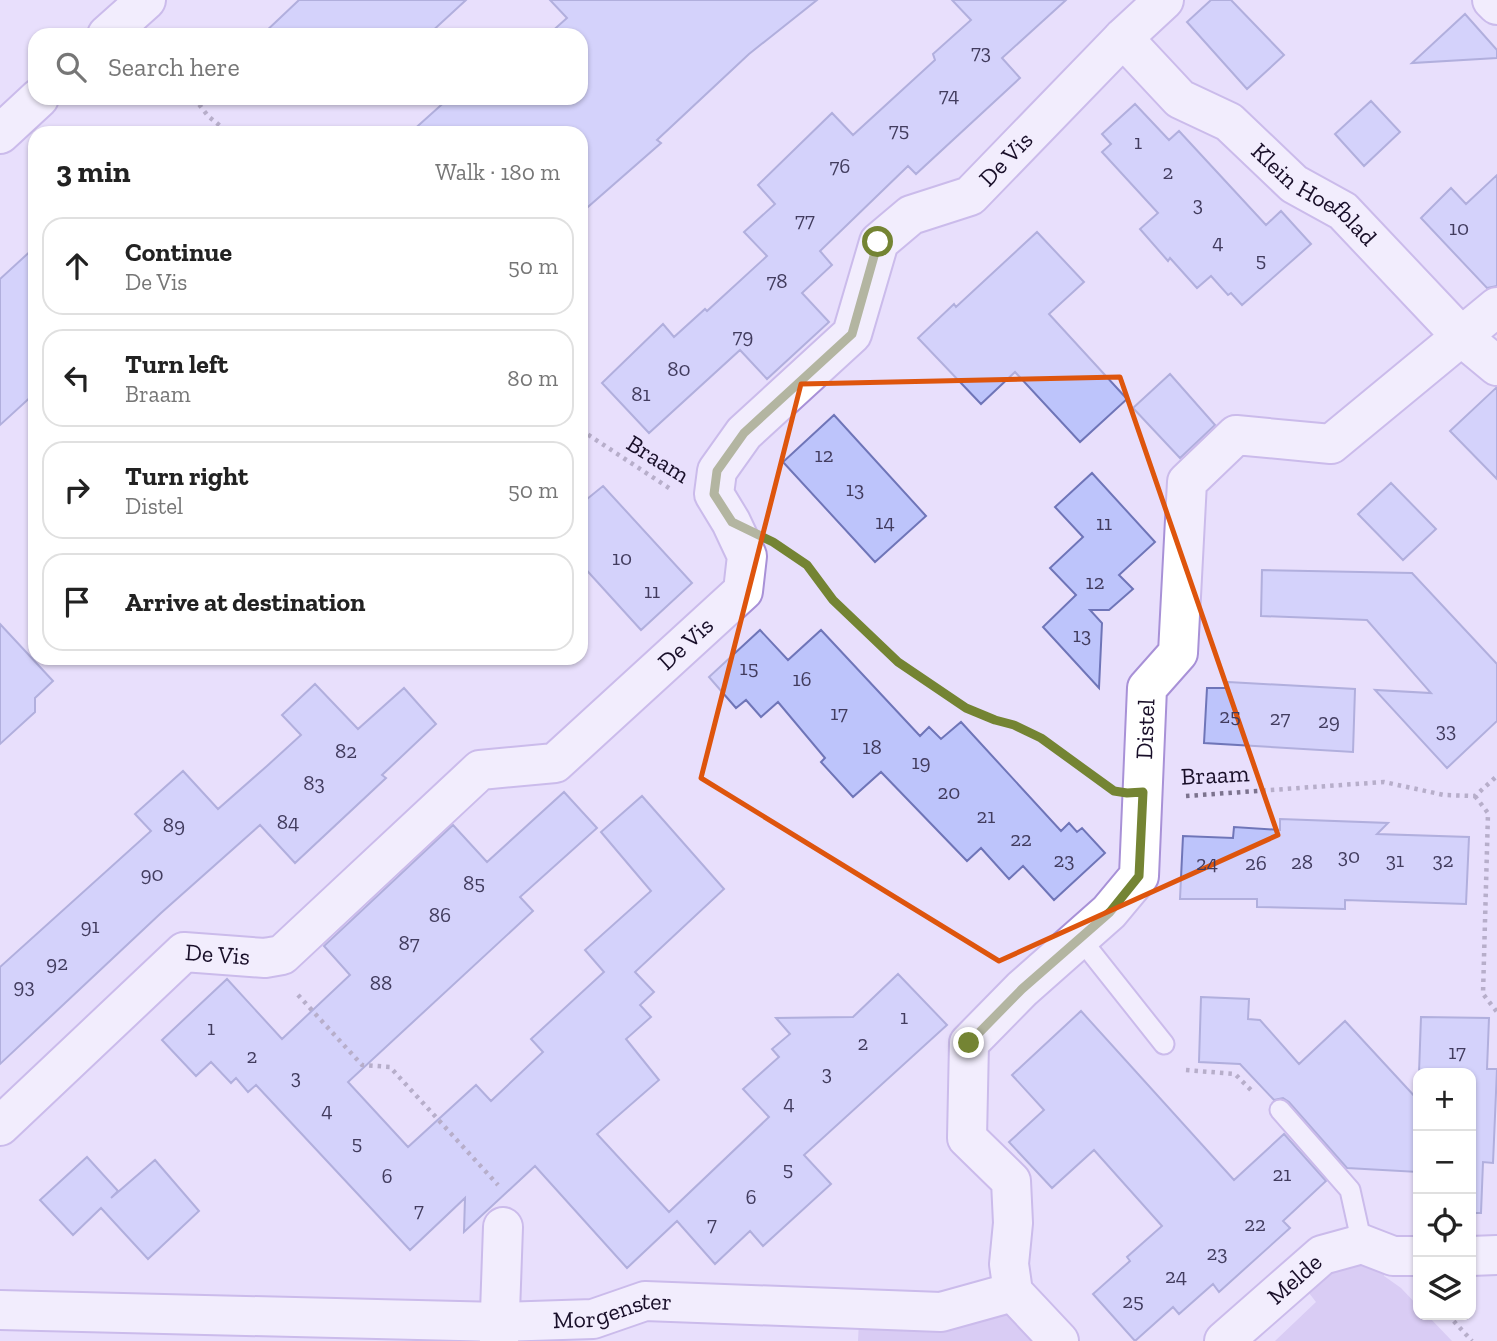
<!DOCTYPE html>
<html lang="en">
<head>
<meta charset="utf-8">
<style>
	body { margin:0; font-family:"Zilla Slab",serif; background:#f2f2f2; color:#222 }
	.controls { position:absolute; right:21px; bottom:21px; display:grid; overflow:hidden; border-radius:14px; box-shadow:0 2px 5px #0004 }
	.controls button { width:63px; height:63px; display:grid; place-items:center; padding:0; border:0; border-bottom:2px solid #e0e0e0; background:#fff; color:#222; font:35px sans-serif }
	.stop { position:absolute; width:21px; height:21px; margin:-16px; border:5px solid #748433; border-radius:50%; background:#fff }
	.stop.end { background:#748433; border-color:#fff; box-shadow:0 2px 7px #0008 }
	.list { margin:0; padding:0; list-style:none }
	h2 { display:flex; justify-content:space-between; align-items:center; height:91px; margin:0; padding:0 28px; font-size:30px }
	h2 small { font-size:23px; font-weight:400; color:#767676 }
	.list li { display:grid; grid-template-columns:46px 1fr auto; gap:21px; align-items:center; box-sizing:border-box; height:98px; margin:0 14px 14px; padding:0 14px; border:2px solid #e0e0e0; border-radius:21px }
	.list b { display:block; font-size:26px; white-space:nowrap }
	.list p { margin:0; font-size:23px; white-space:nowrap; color:#767676 }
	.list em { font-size:23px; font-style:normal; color:#767676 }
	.icon { flex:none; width:38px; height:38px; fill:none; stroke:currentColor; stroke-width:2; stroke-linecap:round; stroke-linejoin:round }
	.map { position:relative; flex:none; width:1497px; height:1341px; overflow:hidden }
	.search { position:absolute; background:#fff; box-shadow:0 2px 5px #0004; left:28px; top:28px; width:560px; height:77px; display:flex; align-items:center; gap:18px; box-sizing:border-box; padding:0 24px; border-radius:21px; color:#767676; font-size:26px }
	.panel { position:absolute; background:#fff; box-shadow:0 2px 5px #0004; left:28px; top:126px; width:560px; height:539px; border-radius:21px }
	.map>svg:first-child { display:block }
</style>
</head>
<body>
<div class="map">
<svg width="1497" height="1341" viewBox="0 0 1497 1341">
	<rect width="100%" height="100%" fill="#e8dffc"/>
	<path fill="#c7b5eb" d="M 1335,1262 L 1385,1266 L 1384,1276 L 1401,1288 L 1418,1306 L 1418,1315 L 1427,1315 L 1452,1341 L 1275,1341 L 1316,1302 L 1309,1293 L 1309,1287 Z
		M 970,1313 L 1018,1315 L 1042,1341 L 858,1341 L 859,1321 Z"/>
	<path fill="#bdc4fb" stroke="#6f75b8" stroke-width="2" d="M 299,0 L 466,0 L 428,35 L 262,35 Z
		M 550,0 L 817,0 L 749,54 L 657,140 L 661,143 L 581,213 L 581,133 L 410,133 L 449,98 L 581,98 L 581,35 L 548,35 L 567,18 Z
		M 952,0 L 1066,0 L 1002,58 L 1020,78 L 916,174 L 908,166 L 820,251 L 832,265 L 802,293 L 829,322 L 767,379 L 740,350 L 649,433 L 602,383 L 663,324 L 674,337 L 705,309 L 707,311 L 767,256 L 744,232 L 775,204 L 758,185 L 832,113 L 853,135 L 935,60 L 933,54 L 971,20 Z
		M 1211,0 L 1231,0 L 1284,55 L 1247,89 L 1187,22 Z
		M 1465,14 L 1497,50 L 1497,58 L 1412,63 Z
		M 1371,101 L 1400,132 L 1364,166 L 1335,134 Z
		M 1135,104 L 1169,140 L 1179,131 L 1266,225 L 1281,211 L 1311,244 L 1242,305 L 1231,293 L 1228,295 L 1211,276 L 1197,288 L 1170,258 L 1168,261 L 1140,229 L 1158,213 L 1102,152 L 1111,144 L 1102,134 Z
		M 1497,175 L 1497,286 L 1487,288 L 1421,218 L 1451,188 L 1466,204 Z
		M 1037,232 L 1084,282 L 1049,314 L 1127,399 L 1080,442 L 1015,372 L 981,404 L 918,338 L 954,304 L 956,307 Z
		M 35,247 L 35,393 L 0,425 L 0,279 Z
		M 1170,374 L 1215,425 L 1180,458 L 1133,408 Z
		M 1497,387 L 1497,479 L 1450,431 Z
		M 834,415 L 926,516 L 875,562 L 783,462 Z
		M 1092,473 L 1155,542 L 1119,575 L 1133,589 L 1109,610 L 1090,610 L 1102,623 L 1099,688 L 1043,627 L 1076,595 L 1050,568 L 1083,537 L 1055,507 Z
		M 1391,483 L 1436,529 L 1403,560 L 1358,514 Z
		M 603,486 L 692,583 L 641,630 L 581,564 L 581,504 Z
		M 1262,570 L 1412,573 L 1497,664 L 1497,721 L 1447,768 L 1375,690 L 1431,693 L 1367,620 L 1261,616 Z
		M 0,624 L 53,681 L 35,698 L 35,712 L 0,744 Z
		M 760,630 L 788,660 L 821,630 L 920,736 L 929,727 L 941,739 L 961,722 L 1061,831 L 1069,823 L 1077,832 L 1082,828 L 1105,853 L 1054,900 L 1023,866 L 1009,879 L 981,848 L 967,861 L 881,772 L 853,797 L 821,762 L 825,758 L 778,702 L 761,717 L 746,700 L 736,708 L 709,677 Z
		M 1228,682 L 1355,689 L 1353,752 L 1204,743 L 1207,688 L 1227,688 Z
		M 315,684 L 358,729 L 404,688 L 436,724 L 382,775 L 386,778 L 295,863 L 260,825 L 161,913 L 0,1064 L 0,967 L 151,831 L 135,814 L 183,771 L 218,809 L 267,766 L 301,735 L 282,715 Z
		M 564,792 L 597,828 L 520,897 L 533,911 L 348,1082 L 408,1147 L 476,1085 L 491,1101 L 543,1052 L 531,1039 L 604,972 L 585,950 L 651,891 L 601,832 L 642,796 L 724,889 L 635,972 L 654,992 L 640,1005 L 651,1017 L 626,1039 L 659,1080 L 597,1134 L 669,1212 L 769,1117 L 743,1089 L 779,1057 L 772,1049 L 790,1034 L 776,1018 L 853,1017 L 898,974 L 947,1025 L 804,1155 L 831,1184 L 763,1246 L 750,1231 L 715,1264 L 677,1221 L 627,1268 L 535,1166 L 464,1232 L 465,1198 L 410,1250 L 256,1085 L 248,1092 L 236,1078 L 231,1083 L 211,1062 L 196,1076 L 162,1040 L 227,979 L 282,1039 L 350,975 L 324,946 L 453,825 L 487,862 Z
		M 1280,819 L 1388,823 L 1377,834 L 1469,837 L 1466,904 L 1345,900 L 1345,909 L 1257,907 L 1257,899 L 1180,899 L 1183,836 L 1233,838 L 1234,827 L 1280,830 Z
		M 1201,997 L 1249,999 L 1248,1019 L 1260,1020 L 1299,1064 L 1345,1021 L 1418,1100 L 1418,1172 L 1347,1168 L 1289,1102 L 1283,1098 L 1274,1100 L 1240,1064 L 1199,1062 Z
		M 1081,1011 L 1234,1180 L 1284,1134 L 1326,1181 L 1283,1221 L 1290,1228 L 1219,1292 L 1213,1284 L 1179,1314 L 1173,1307 L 1135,1341 L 1093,1294 L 1130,1261 L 1127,1257 L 1162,1226 L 1094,1150 L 1052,1188 L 1009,1142 L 1044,1110 L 1012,1075 Z
		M 1421,1017 L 1489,1018 L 1487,1069 L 1497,1069 L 1493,1163 L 1483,1162 L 1481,1213 L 1471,1213 L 1471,1073 L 1419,1073 Z
		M 87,1157 L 118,1191 L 111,1198 L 155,1160 L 199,1211 L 148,1259 L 101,1208 L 73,1235 L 40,1200 Z"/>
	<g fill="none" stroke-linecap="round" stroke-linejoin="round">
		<defs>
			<path id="lane" d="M 1079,937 L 1164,1044
				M 1280,1110 L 1350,1190 L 1362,1244"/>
			<g id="street">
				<path d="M 1492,0 L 1497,5"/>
				<path d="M 107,35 L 146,0"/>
				<path id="s1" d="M 1123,38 L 1180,99 L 1229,122 L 1294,184 L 1343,211 L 1462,337 L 1497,366"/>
				<path d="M 0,134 L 39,98"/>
				<path id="s2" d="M 0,1126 L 184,952 L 265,958 L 282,955 L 480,770 L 555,763 L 743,591 L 747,556 L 731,522 L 714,494 L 717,471 L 744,433 L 852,334 L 879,242 L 911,215 L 970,196 L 1123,38 L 1164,0"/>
				<path d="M 1471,1256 L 1497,1255"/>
				<path id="s3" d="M 0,1310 L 500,1322 L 593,1319 L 645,1301 L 941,1312 L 1013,1292"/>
				<path d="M 499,1341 L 503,1227"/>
				<path id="s4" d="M 1059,1341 L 1013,1292 L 1009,1264 L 1013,1223 L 1011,1181 L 967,1138 L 969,1043 L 1022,989 L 1109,912 L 1139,876 L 1147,688 L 1178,653 L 1187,482 L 1236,435 L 1331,444 L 1497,307"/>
				<path id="s5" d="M 1224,1341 L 1322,1255 L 1362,1244 L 1393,1256 L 1418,1256"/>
			</g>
		</defs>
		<use href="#lane" stroke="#a891d7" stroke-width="23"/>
		<use href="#street" stroke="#a891d7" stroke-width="42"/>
		<path stroke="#7c738e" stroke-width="4.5" stroke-dasharray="3.5 5" stroke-linecap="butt" d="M 194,98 L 208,116 L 229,133
			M 581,430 L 672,490
			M 790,554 L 807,565 L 833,600 L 898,662 L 966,708 L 995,721 L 1015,725 L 1040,738 L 1100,782
			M 1186,796 L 1384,782 L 1444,795 L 1475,796 L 1497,776
			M 1475,796 L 1488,813 L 1483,994 L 1497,1012
			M 298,995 L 362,1065 L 390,1067 L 498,1185
			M 1186,1070 L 1235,1074 L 1253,1092
			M 1448,1315 L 1472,1341"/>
		<use href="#lane" stroke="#fff" stroke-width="19"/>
		<use href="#street" stroke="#fff" stroke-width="38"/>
	</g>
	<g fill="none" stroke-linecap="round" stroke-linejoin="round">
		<path stroke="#748433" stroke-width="9" d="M 878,242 L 852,334 L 744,433 L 717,471 L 714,494 L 732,522 L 773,542 L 807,565 L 833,600 L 898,662 L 966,708 L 995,720 L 1014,725 L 1041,738 L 1114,791 L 1127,793 L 1143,792 L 1139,876 L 1110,912 L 1022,989 L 969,1043"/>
	</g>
	<path d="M0 0H1497V1341H0ZM 1120,377 L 1278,835 L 999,961 L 701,778 L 801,384 Z" fill="#e8dffc" fill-opacity=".55" fill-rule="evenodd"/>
	<path fill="none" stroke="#de550d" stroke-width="5" stroke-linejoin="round" d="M 1120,377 L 1278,835 L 999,961 L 701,778 L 801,384 Z"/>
	<g text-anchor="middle" stroke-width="5" stroke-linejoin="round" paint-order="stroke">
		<g font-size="21" fill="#423c5e">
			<text x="981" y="59">73</text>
			<text x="949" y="102">74</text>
			<text x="899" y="137">75</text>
			<text x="1138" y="149">1</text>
			<text x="840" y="173">76</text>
			<text x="1168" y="179">2</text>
			<text x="1198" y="211">3</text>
			<text x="805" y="227">77</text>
			<text x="1459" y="235">10</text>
			<text x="1218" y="249">4</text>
			<text x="1261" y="267">5</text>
			<text x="777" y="288">78</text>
			<text x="743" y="343">79</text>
			<text x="679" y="376">80</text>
			<text x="641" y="401">81</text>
			<text x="824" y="462">12</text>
			<text x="855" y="496">13</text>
			<text x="885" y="529">14</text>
			<text x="1104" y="530">11</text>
			<text x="622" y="565">10</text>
			<text x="1095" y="589">12</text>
			<text x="652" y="598">11</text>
			<text x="1082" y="642">13</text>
			<text x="749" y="675">15</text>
			<text x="802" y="686">16</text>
			<text x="839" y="720">17</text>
			<text x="1230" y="723">25</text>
			<text x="1280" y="725">27</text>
			<text x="1329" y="728">29</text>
			<text x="1446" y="737">33</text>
			<text x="872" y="754">18</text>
			<text x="346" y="758">82</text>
			<text x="921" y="769">19</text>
			<text x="314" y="790">83</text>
			<text x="949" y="799">20</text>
			<text x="986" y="823">21</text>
			<text x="288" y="829">84</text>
			<text x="174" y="832">89</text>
			<text x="1021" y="846">22</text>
			<text x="1349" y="863">30</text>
			<text x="1064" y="867">23</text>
			<text x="1395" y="867">31</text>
			<text x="1443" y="867">32</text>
			<text x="1302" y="869">28</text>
			<text x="1207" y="870">24</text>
			<text x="1256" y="870">26</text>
			<text x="152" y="881">90</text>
			<text x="474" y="890">85</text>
			<text x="440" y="922">86</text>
			<text x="90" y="933">91</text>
			<text x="409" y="950">87</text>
			<text x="57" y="970">92</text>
			<text x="381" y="990">88</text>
			<text x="24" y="993">93</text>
			<text x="904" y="1024">1</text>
			<text x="211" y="1035">1</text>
			<text x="863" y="1050">2</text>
			<text x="1457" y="1059">17</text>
			<text x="252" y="1063">2</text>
			<text x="827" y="1080">3</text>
			<text x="296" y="1084">3</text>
			<text x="789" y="1110">4</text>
			<text x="327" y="1117">4</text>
			<text x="357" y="1150">5</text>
			<text x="788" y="1176">5</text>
			<text x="1282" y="1181">21</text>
			<text x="387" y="1183">6</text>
			<text x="751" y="1204">6</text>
			<text x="419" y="1217">7</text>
			<text x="712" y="1231">7</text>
			<text x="1255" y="1231">22</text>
			<text x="1217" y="1260">23</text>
			<text x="1176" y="1283">24</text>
			<text x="1133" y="1308">25</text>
		</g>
		<g font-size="24" fill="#190f29" stroke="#e8dffc">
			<text dy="8" stroke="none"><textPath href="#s2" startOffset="1526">De Vis</textPath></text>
			<text dy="8" stroke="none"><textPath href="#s1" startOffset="250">Klein Hoefblad</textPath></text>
			<text transform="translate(658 459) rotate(32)" y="8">Braam</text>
			<text dy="8" stroke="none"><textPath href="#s2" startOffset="875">De Vis</textPath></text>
			<text dy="8" stroke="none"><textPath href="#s4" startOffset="721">Distel</textPath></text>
			<text transform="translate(1215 775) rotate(-3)" y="8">Braam</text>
			<text dy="8" stroke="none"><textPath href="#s2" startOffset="287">De Vis</textPath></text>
			<text dy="8" stroke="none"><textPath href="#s5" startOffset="94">Melde</textPath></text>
			<text dy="8" stroke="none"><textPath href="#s3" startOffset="614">Morgenster</textPath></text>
		</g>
	</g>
</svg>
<div class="controls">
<button>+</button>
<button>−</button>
<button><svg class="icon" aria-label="locate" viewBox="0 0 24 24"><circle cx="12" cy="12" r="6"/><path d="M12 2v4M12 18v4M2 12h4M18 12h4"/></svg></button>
<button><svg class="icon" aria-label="layers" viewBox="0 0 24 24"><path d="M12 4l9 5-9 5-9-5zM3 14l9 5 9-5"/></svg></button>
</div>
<div class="stop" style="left:878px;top:242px"></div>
<div class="stop end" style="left:969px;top:1043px"></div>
<div class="search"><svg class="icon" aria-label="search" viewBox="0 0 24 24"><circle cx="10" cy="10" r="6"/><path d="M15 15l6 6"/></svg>Search here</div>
<section class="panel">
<h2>3 min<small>Walk · 180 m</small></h2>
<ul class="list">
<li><svg class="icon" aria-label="ahead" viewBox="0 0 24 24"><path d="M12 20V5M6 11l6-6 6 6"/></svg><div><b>Continue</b><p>De Vis</p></div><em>50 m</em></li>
<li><svg class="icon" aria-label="left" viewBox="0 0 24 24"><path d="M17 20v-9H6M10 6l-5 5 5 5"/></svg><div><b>Turn left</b><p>Braam</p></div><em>80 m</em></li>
<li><svg class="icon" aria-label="right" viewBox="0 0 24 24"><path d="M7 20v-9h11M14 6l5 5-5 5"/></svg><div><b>Turn right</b><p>Distel</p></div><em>50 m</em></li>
<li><svg class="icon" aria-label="arrive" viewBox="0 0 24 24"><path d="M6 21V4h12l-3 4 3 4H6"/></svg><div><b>Arrive at destination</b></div></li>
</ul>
</section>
</div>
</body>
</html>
